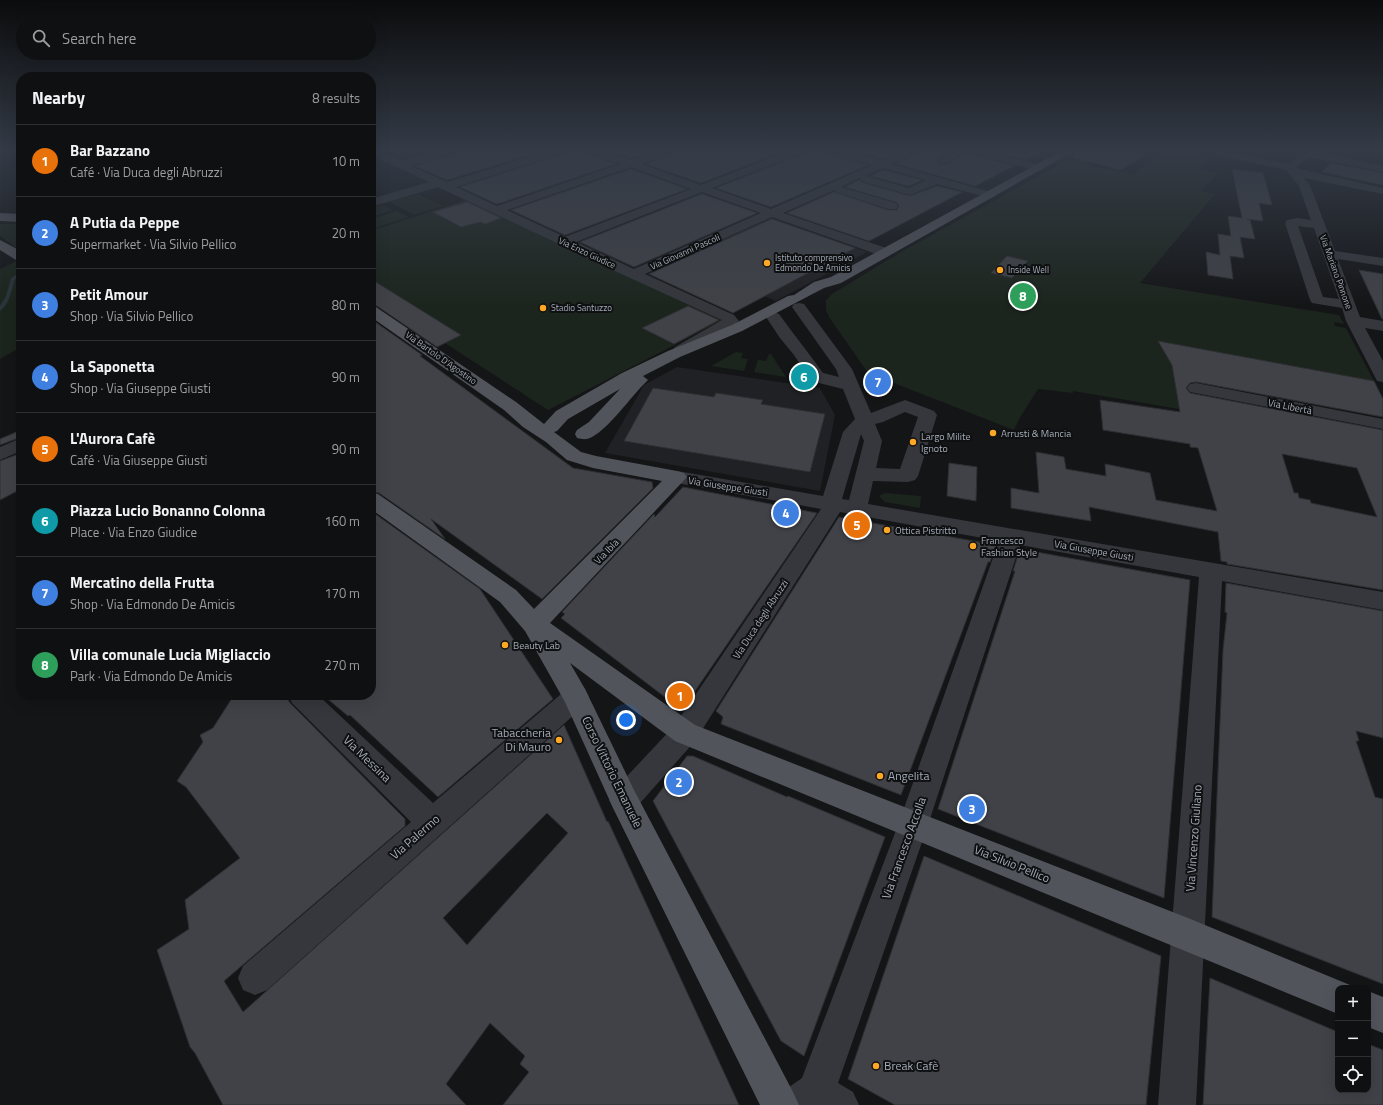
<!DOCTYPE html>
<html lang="en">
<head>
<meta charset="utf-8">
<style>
	body { margin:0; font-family:"Titillium Web",sans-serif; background:#18191a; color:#f1f3f6 }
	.controls { position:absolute; right:12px; bottom:12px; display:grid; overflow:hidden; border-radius:8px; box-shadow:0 4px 16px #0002 }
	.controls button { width:36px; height:36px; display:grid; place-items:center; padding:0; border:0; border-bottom:1px solid #2f3031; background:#0f1011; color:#f1f3f6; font:20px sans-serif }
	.you { position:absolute; left:626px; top:720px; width:14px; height:14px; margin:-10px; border:3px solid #fff; border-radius:50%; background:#1a73e8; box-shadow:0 0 0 6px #1a73e833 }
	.badge { display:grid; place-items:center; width:26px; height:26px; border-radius:50%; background:#0f766e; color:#fff; font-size:13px; font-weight:700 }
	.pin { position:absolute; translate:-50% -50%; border:2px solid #fff; box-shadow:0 1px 4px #0006 }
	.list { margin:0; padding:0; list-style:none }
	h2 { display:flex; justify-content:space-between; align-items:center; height:52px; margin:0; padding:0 16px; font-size:17px }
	h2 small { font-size:13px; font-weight:400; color:#9b9d9f }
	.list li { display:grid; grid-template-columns:26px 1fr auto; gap:12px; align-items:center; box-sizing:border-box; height:72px; padding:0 16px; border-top:1px solid #2f3031 }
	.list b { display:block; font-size:15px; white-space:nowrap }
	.list p { margin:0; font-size:13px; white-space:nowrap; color:#9b9d9f }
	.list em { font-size:13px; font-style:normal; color:#9b9d9f }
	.icon { flex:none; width:22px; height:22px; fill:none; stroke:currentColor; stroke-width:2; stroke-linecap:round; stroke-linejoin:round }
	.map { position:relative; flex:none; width:1383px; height:1105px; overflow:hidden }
	.search { position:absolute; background:#0f1011; box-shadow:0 4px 16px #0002; left:16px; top:16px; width:360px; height:44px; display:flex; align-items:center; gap:10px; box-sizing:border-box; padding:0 14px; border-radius:22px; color:#9b9d9f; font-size:15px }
	.panel { position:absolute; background:#0f1011; box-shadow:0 4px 16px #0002; left:16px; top:72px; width:360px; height:628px; border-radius:16px }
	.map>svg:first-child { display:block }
</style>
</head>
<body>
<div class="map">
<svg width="1383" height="1105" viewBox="0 0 1383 1105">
	<rect width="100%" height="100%" fill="#141517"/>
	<path fill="#202124" d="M 771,218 L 867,252 L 776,301 L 678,259 Z
		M 677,367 L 820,388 L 835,415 L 820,491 L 605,453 L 644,385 Z"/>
	<path fill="#1c251d" d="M 1159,151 L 1197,153 L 1195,155 L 1210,158 L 1200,169 L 1218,173 L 1201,191 L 1215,194 L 1140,283 L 1339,315 L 1344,324 L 1334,322 L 1335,326 L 1346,328 L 1374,381 L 1159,341 L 1181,379 L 1176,388 L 1177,394 L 1186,396 L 1191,411 L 1073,391 L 1073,393 L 1038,389 L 1019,419 L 1014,430 L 868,373 L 829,317 L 826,310 L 826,300 L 832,294 L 901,252 L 1068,160 L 1133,175 Z
		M 418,194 L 443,206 L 414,215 L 390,202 Z
		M 465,200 L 495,213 L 723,320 L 548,410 L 371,295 L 371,231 Z
		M 383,205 L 393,210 L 371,217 L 371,208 Z
		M 397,211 L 409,217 L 371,229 L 371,219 Z
		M 0,224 L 21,224 L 21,251 L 0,236 Z
		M 21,259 L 21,347 L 0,359 L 0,269 Z
		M 736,352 L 743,353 L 741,358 L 748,359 L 744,371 L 711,366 Z
		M 769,354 L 771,354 L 786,377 L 754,372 L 758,360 L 766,361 Z
		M 885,493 L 921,496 L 920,508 L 885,502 L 879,496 Z"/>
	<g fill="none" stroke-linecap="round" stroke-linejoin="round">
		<path fill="#2a353b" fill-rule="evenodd" d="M 21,272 L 21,275 L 15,279 C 12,289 9,305 0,311 L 0,306 L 6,296 L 11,278 Z"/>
	</g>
	<path fill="#404247" stroke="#2e2f33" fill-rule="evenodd" d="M 458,151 L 542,151 L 447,180 L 415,166 L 456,154 Z
		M 566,151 L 588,151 L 589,154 L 616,164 L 497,204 L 460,187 L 564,154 Z
		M 611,151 L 651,151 L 631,158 Z
		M 674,151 L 783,151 L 701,183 L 646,164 L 672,154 Z
		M 804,151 L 829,151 L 831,154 L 868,165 L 771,207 L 716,188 L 803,154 Z
		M 855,151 L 899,151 L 882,159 Z
		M 919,151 L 950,151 L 937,160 L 939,164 L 948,164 L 969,151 L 971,154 L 1014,166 L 975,186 L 896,164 Z
		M 995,151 L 1042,151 L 1026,160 Z
		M 1075,151 L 1152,151 L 1121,170 L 1074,158 Z
		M 1331,163 L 1383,173 L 1383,185 L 1322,172 Z
		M 631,169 L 687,189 L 565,235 L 511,210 Z
		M 1232,169 L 1263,173 L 1272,205 L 1259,203 L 1263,221 L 1247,219 L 1250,220 L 1255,239 L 1240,237 L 1244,258 L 1230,256 L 1233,279 L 1208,275 L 1206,252 L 1220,255 L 1218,234 L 1231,236 L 1228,216 L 1242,218 Z
		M 883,170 L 922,180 L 909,186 L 870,176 Z
		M 859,180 L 861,182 L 910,196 L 937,186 L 962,192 L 869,241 L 787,213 L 834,192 L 888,210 L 897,210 L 899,205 L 896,202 L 845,187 Z
		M 702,194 L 757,213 L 634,267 L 580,242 Z
		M 467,202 L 501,218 L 485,224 L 481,222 L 461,227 L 433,212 Z
		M 772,219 L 855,248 L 733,313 L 649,274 Z
		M 1007,256 L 1028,261 L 1012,278 L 991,273 Z
		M 1359,270 L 1383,274 L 1383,319 L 1382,319 Z
		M 371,279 L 461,335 L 437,347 L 377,306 L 371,305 Z
		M 688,306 L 719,320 L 674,344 L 642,328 Z
		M 371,319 L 422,355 L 420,356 L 573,468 L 652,482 L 653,488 L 542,599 L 431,519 L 445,539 L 379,493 L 371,491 Z
		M 1158,341 L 1374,381 L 1383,399 L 1383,417 L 1196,382 L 1190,383 L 1186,388 L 1190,393 L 1383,430 L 1383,590 L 1227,564 L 1227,562 L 1221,561 L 1218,532 L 1089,507 L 1091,521 L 1011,508 L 1011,488 L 1039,493 L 1036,452 L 1064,457 L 1066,469 L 1106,476 L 1105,464 L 1150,473 L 1156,500 L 1217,511 L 1198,448 L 1190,447 L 1190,444 L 1103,430 L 1100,400 L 1180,412 L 1172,365 ZM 1282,454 L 1357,468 L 1377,517 L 1311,503 L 1310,500 L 1299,498 L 1298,493 L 1294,493 Z
		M 653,388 L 714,397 L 716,393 L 763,400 L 761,404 L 825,414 L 810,472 L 624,441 Z
		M 21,430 L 21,437 L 0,445 L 0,439 Z
		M 21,453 L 21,489 L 0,500 L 0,461 Z
		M 949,463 L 977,467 L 976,501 L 947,496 Z
		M 683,487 L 817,513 L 682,710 L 561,618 L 565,614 L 562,612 L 654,514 L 655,517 Z
		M 371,511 L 480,589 L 553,699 L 438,797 L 350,715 L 348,716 L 323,695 L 371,695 Z
		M 839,517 L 996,545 L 990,562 L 988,562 L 901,795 L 721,724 L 723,717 L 716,711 Z
		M 1020,549 L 1190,580 L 1164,898 L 938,809 L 1015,571 L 1013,571 Z
		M 1226,583 L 1383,611 L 1383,738 L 1356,731 L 1359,741 L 1356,741 L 1375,797 L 1383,799 L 1383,984 L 1212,917 L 1223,650 L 1227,613 L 1225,612 Z
		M 234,695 L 284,695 L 291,704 L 405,819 L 405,826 L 224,981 L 243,1012 L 564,725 L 607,822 L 608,821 L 739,1105 L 503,1105 L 529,1072 L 520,1064 L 525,1056 L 490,1023 L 446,1084 L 466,1105 L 223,1105 L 195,1053 L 190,1047 L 157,950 L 189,929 L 185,900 L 240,858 L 186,787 L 177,781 L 203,742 L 200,735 L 213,728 ZM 547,813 L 568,833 L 467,945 L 443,918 Z
		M 687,756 L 693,756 L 787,797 L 788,796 L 885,837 L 804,1056 L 781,1041 L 653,801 Z
		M 924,856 L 1161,956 L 1146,1105 L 895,1105 L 848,1079 Z
		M 1210,978 L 1338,1032 L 1338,1090 L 1368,1090 L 1368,1044 L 1383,1050 L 1383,1105 L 1203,1105 Z"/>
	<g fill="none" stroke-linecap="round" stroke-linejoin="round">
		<path fill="#35373c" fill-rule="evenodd" d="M 439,151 L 457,151 L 456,153 L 411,166 L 447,182 L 548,151 L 565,151 L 564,153 L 456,187 L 497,206 L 620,164 L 590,153 L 589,151 L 605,151 L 631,160 L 657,151 L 673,151 L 672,153 L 641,164 L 701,185 L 788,151 L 803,151 L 802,153 L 712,188 L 771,209 L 872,165 L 831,153 L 830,151 L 848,151 L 882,161 L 903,151 L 918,151 L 892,164 L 994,193 L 996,195 L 994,197 L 990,198 L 937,184 L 910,195 L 861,181 L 860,178 L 841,187 L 896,203 L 898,206 L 896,209 L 888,209 L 836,192 L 835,190 L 783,213 L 889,249 L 891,252 L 889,255 L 879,255 L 772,217 L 645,274 L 734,315 L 739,321 L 730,328 L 687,353 L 681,355 L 675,353 L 673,350 L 675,347 L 722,320 L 558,245 L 557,243 L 438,187 L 371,207 L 371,199 L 429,182 L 373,156 L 372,154 L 373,152 L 381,152 L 402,161 ZM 631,167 L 691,189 L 565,237 L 507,210 ZM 883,168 L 926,180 L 909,188 L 866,176 ZM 702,192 L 761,213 L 634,269 L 576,242 Z
			M 953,151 L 967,151 L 947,163 L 939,163 L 938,161 Z
			M 970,151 L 988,151 L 1043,166 L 1044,168 L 1039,171 L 971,153 Z
			M 1206,151 L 1227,151 L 1288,164 L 1303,151 L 1315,151 L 1383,166 L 1383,172 L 1309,157 L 1296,168 L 1383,188 L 1383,194 L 1304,178 L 1310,185 L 1335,251 L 1383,258 L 1383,266 L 1338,259 L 1360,317 L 1383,321 L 1383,331 L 1365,328 L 1383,361 L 1383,382 L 1377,381 L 1375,377 L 1346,321 L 1342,308 L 1312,303 L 1310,300 L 1285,223 L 1287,220 L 1298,218 L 1311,220 L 1299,186 L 1286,170 L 1211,154 ZM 1298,226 L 1314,228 L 1339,299 L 1323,297 Z
			M 799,303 L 804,304 L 852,369 L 871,413 L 905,400 L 934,411 L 937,415 L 918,476 L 915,480 L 908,482 L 873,481 L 868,504 L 1383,592 L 1383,610 L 1222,581 L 1196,1105 L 1158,1105 L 1199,577 L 1020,545 L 928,825 L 838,1083 L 853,1092 L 859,1105 L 776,1105 L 782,1092 L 802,1078 L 898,825 L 999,541 L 840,512 L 695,741 L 634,810 L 624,814 L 614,810 L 609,800 L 614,790 L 675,725 L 821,509 L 677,483 L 670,481 L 667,477 L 670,473 L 677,471 L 823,496 L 843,432 L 855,419 L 843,389 L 811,381 L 794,355 L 780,338 L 766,317 L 769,314 L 774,312 L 779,314 C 793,334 809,353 823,373 L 839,377 L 836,369 L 792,307 L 794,304 ZM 905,412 L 918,417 L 900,469 L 876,468 L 882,441 L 875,424 L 883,422 ZM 861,434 L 864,441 L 849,500 L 842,499 Z
			M 1196,383 L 1383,419 L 1383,429 L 1190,392 L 1187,388 L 1190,384 Z
			M 21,438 L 21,451 L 0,460 L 0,447 Z
			M 576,686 L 585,689 L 589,697 L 585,705 L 267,990 L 255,995 L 243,990 L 238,978 L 243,966 L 411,822 L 292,703 L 288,695 L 318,695 L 433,803 L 567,689 Z"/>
		<path fill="#51545b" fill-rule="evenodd" d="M 1061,151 L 1074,151 L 841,283 L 824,288 L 742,331 L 680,357 L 643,376 L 648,380 L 641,387 C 629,400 605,432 590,438 C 585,440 582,439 577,438 L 575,434 L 577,430 L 589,422 L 620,389 L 568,419 L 557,431 L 554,432 L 581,452 L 596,456 L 677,471 L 684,473 L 687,477 L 550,623 L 695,725 L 1188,918 L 1350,985 L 1352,988 L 1338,988 L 1338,1014 L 675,741 L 570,663 L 585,689 L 634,790 L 793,1092 L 799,1105 L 760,1105 L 614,810 L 565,702 L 525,631 L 500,602 L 371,509 L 371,492 L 378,494 L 516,590 L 534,609 L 662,481 L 593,468 L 567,460 L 546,442 L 523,427 L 504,410 L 371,317 L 371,306 L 376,307 L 516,402 L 544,424 L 556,411 L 622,373 L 668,351 L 732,325 L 788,296 L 794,295 L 814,282 L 831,277 Z
			M 0,213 L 21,214 L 21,222 L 0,221 Z
			M 0,240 L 21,251 L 21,261 L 16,260 L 0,250 Z
			M 1368,991 L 1383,997 L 1383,1033 L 1368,1027 Z"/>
	</g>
	<linearGradient id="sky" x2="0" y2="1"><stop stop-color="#0b0c0d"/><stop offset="0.49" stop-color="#343b47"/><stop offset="1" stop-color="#343b47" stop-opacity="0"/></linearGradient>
	<rect width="1383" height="306" fill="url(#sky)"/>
	<g fill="#fea825" stroke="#0f1011" stroke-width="1.5">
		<circle cx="767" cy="263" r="4"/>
		<circle cx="1000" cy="270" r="4"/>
		<circle cx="543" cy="308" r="4"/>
		<circle cx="993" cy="433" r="4"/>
		<circle cx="913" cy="442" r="4"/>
		<circle cx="887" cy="530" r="4"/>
		<circle cx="973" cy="546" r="4"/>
		<circle cx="505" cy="645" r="4"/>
		<circle cx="559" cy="740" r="4"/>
		<circle cx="880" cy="776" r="4"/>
		<circle cx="876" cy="1066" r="4"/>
	</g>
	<g text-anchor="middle" stroke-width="4" stroke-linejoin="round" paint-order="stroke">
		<g font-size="9" fill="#a5acb8" stroke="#0f1011">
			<text transform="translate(685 252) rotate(-24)" y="3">Via Giovanni Pascoli</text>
			<text transform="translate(587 253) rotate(25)" y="3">Via Enzo Giudice</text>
			<text transform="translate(1336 272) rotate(70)" y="3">Via Mariano Pinnone</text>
			<text transform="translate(441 358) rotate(35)" y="3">Via Bartolo D'Agostino</text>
		</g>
		<g font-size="9" fill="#a5acb8" stroke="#0f1011" text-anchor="start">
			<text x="775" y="261">Istituto comprensivo<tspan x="775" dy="10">Edmondo De Amicis</tspan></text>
			<text x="1008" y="273">Inside Well</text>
			<text x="551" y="311">Stadio Santuzzo</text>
		</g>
		<g font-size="10" fill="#a5acb8" stroke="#0f1011">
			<text transform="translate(1290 406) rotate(11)" y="4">Via Libertà</text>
			<text transform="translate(728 486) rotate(9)" y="4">Via Giuseppe Giusti</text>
			<text transform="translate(1094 550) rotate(10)" y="4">Via Giuseppe Giusti</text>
			<text transform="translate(606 551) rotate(-46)" y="4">Via Ibla</text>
			<text transform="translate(760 619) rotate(-57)" y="4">Via Duca degli Abruzzi</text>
		</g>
		<g font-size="10" fill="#a5acb8" stroke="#0f1011" text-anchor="start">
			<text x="1001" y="437">Arrusti &amp; Mancia</text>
			<text x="921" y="440">Largo Milite<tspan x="921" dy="12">Ignoto</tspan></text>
			<text x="895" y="534">Ottica Pistritto</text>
			<text x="981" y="544">Francesco<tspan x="981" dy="12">Fashion Style</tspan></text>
			<text x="513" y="649">Beauty Lab</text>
		</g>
		<g font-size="12" fill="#a5acb8" stroke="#0f1011" text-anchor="start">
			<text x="551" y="737" text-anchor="end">Tabaccheria<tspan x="551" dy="14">Di Mauro</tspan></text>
			<text x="888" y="780">Angelita</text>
			<text x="884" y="1070">Break Cafè</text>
		</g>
		<g font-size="12" fill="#a5acb8" stroke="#0f1011">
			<text transform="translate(367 759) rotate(44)" y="4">Via Messina</text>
			<text transform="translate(612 772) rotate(64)" y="4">Corso Vittorio Emanuele</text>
			<text transform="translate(415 837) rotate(-41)" y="4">Via Palermo</text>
			<text transform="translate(1194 838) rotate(-86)" y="4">Via Vincenzo Giuliano</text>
			<text transform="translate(904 848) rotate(-70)" y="4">Via Francesco Accolla</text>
			<text transform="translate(1012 864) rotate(22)" y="4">Via Silvio Pellico</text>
		</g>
	</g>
</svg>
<div class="controls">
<button>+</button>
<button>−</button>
<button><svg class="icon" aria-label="locate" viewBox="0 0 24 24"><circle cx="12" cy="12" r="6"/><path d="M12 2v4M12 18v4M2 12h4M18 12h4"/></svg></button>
</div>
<div class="you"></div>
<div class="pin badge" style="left:680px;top:696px;background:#e8710a">1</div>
<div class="pin badge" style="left:679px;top:782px;background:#3f7fe0">2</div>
<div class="pin badge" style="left:972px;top:809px;background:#3f7fe0">3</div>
<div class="pin badge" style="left:786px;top:513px;background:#3f7fe0">4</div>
<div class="pin badge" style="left:857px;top:525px;background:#e8710a">5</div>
<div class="pin badge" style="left:804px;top:377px;background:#0f9aa8">6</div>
<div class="pin badge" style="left:878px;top:382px;background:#3f7fe0">7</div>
<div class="pin badge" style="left:1023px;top:296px;background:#2e9e5b">8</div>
<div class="search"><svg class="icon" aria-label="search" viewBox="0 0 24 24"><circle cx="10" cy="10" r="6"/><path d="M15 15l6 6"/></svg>Search here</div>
<section class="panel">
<h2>Nearby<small>8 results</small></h2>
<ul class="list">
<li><span class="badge" style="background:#e8710a">1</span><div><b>Bar Bazzano</b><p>Café · Via Duca degli Abruzzi</p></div><em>10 m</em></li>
<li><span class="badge" style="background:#3f7fe0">2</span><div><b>A Putia da Peppe</b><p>Supermarket · Via Silvio Pellico</p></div><em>20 m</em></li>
<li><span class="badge" style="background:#3f7fe0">3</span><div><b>Petit Amour</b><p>Shop · Via Silvio Pellico</p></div><em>80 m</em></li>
<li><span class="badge" style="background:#3f7fe0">4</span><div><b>La Saponetta</b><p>Shop · Via Giuseppe Giusti</p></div><em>90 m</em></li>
<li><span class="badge" style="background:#e8710a">5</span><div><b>L'Aurora Cafè</b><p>Café · Via Giuseppe Giusti</p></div><em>90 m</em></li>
<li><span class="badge" style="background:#0f9aa8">6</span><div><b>Piazza Lucio Bonanno Colonna</b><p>Place · Via Enzo Giudice</p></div><em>160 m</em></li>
<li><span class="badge" style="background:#3f7fe0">7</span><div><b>Mercatino della Frutta</b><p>Shop · Via Edmondo De Amicis</p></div><em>170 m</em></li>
<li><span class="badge" style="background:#2e9e5b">8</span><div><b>Villa comunale Lucia Migliaccio</b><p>Park · Via Edmondo De Amicis</p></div><em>270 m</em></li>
</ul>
</section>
</div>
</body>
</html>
